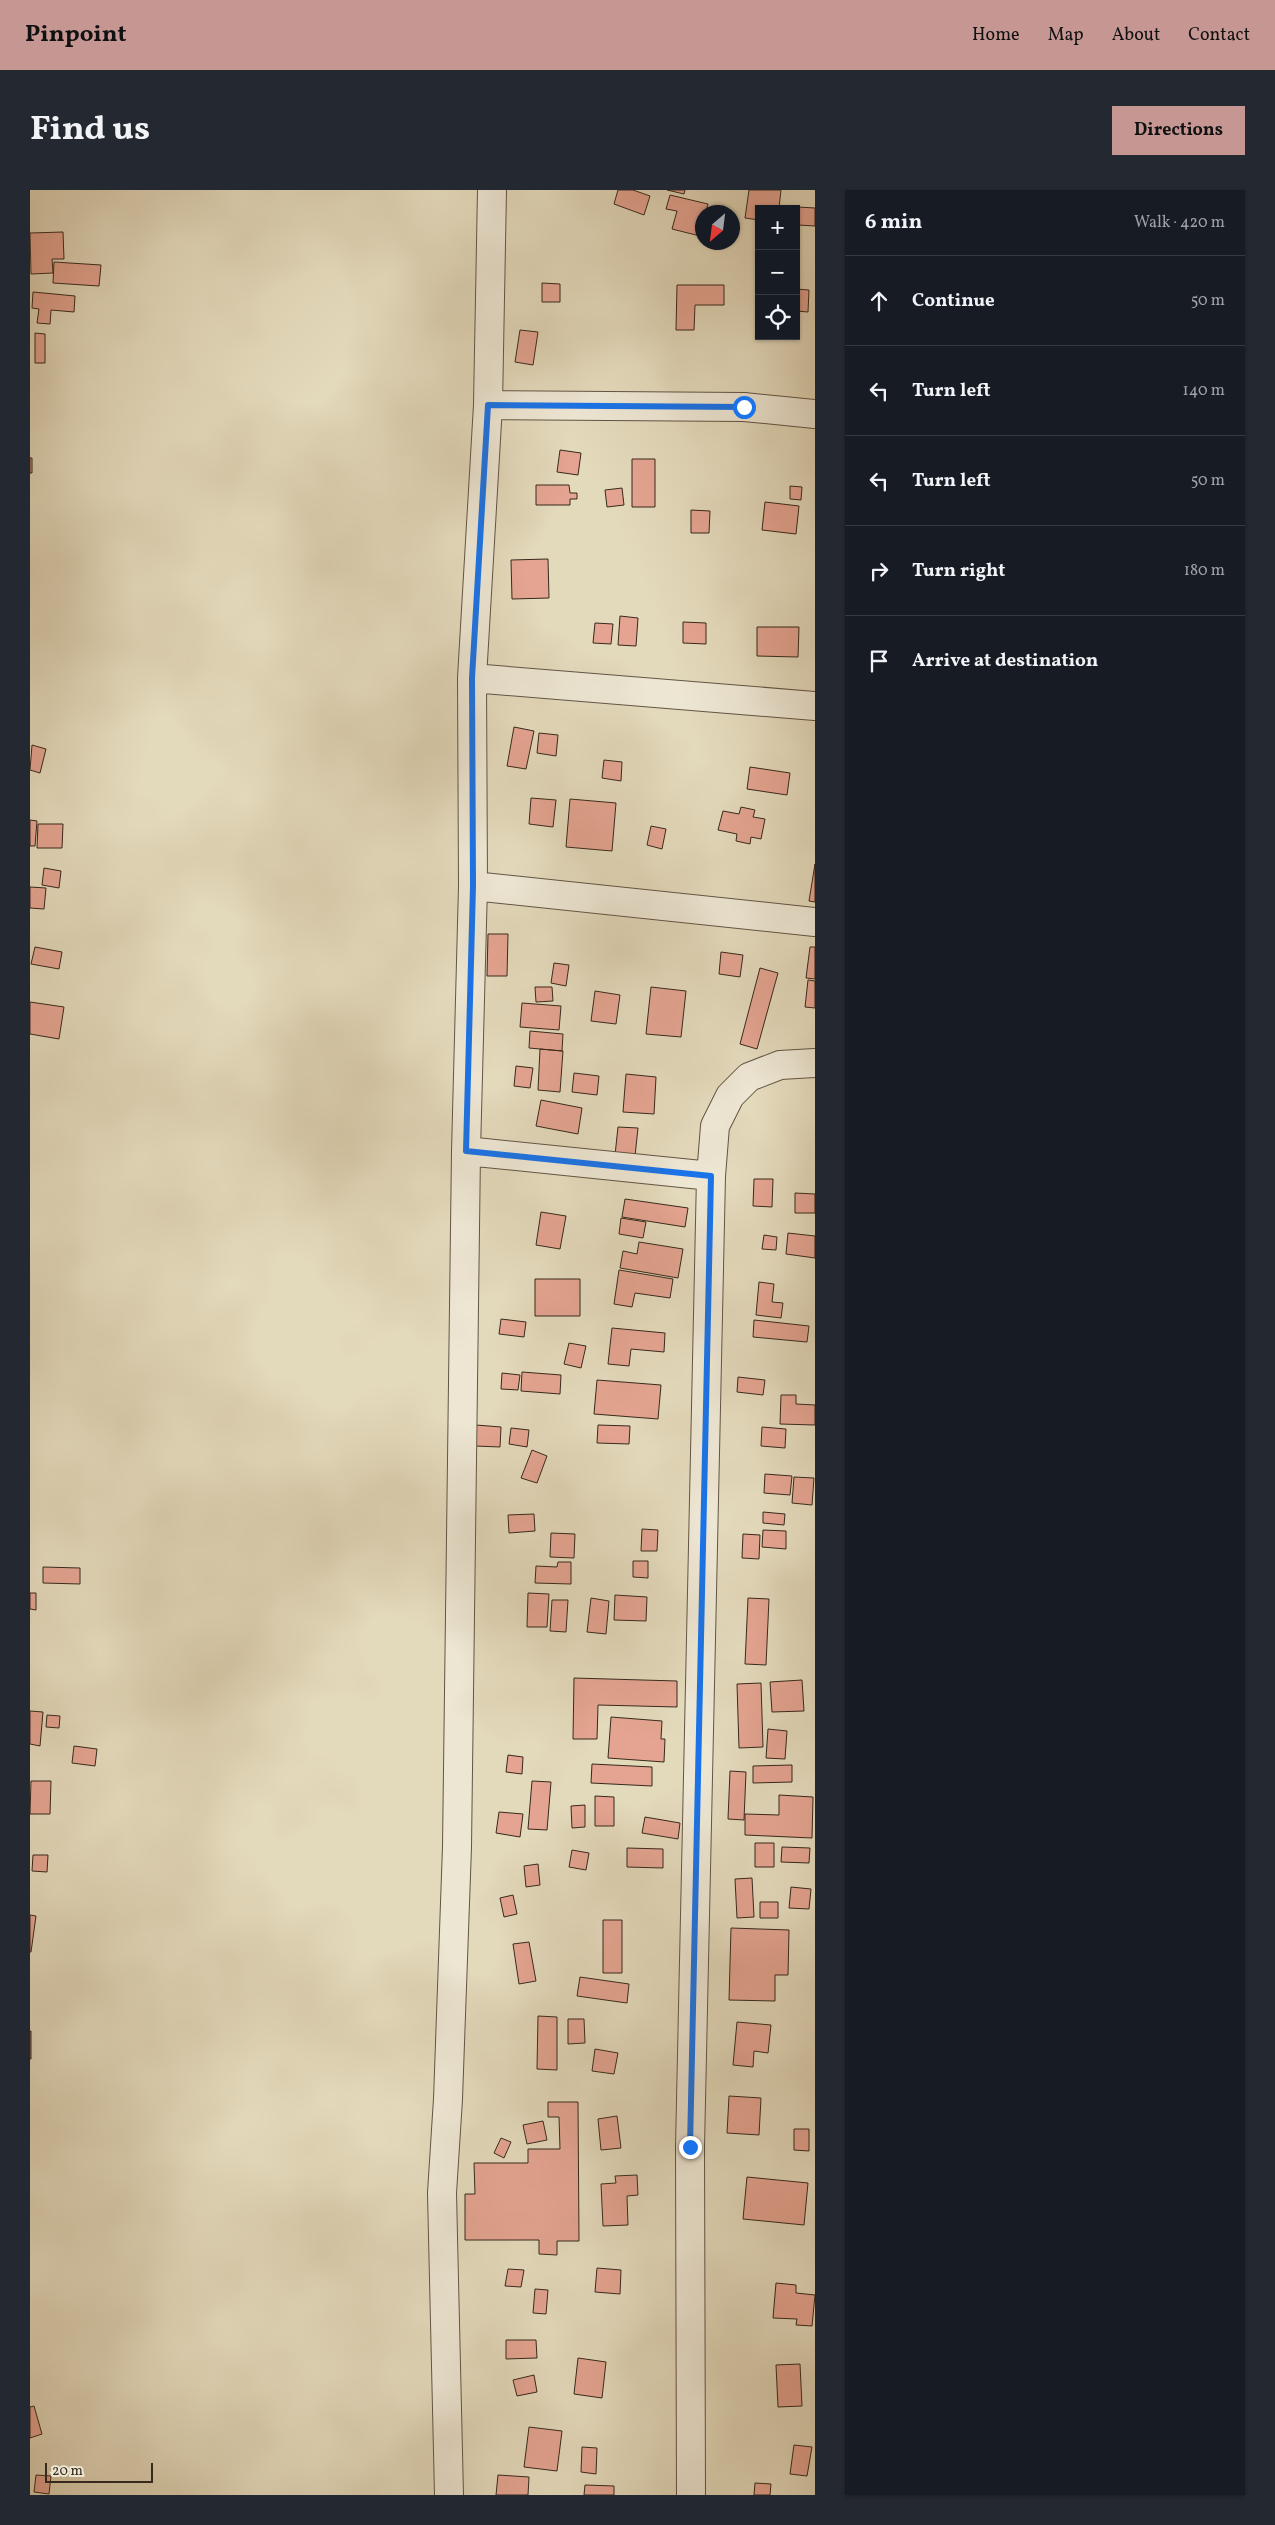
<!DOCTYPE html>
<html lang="en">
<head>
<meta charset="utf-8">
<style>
	body { margin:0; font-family:Vollkorn,serif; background:#242831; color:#f1f3f6 }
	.controls { position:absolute; right:15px; top:15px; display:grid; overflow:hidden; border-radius:0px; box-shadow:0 1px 4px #0004 }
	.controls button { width:45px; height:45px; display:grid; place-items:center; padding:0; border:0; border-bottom:1px solid #363941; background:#171b24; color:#f1f3f6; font:25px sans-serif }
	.compass { position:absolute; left:665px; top:15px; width:45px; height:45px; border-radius:50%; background:#171b24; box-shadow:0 1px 4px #0004; rotate:208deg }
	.scale { position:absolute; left:15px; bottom:12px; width:108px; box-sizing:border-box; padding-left:5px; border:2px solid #37291c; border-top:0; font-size:14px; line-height:18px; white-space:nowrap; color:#37291c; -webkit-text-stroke:4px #ede6d3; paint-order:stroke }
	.stop { position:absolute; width:15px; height:15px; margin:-11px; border:4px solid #1a73e8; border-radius:50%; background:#fff }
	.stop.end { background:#1a73e8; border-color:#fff; box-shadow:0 1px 5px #0008 }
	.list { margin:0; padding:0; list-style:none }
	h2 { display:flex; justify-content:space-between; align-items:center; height:65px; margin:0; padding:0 20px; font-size:21px }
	h2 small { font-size:16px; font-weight:400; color:#9ea1a6 }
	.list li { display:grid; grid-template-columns:32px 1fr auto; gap:15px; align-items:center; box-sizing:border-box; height:90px; padding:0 20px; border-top:1px solid #363941 }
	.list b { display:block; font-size:19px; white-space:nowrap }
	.list em { font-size:16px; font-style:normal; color:#9ea1a6 }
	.icon { flex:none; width:28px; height:28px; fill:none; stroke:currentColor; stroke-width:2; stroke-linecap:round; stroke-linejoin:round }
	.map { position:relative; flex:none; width:785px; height:2305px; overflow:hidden; border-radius:0px }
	header { display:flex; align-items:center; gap:30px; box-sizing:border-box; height:70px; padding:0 25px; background:#c59692; color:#111 }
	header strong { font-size:24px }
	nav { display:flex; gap:28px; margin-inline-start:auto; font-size:18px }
	.intro { display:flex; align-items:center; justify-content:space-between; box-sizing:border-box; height:120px; padding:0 30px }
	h1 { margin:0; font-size:35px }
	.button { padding:12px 22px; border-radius:0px; background:#c59692; color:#111; font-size:18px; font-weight:700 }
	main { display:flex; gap:30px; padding:0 30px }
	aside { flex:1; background:#171b24; border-radius:0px; box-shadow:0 1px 4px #0004 }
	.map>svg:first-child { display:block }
</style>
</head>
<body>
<header>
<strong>Pinpoint</strong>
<nav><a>Home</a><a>Map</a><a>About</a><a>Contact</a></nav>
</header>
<div class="intro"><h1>Find us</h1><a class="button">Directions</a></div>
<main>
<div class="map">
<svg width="785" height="2305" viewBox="0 0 785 2305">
	<rect width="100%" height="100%" fill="#e3d9bb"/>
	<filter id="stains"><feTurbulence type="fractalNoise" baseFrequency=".004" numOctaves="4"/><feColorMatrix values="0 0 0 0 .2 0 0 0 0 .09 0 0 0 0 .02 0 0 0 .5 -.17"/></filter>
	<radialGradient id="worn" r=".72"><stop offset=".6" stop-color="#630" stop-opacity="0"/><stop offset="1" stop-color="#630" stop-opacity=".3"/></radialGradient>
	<path fill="#e4a491" stroke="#37291c" d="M 588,0 L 603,0 L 620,6 L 614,25 L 584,14 Z
		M 637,0 L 655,0 L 654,4 Z
		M 719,0 L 751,0 L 749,18 L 739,16 L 739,19 L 729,19 L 729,30 L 715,28 Z
		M 640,5 L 678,14 L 676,22 L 672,22 L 670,46 L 642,39 L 647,21 L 636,19 Z
		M 768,17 L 785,18 L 785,36 L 768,35 Z
		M 33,42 L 34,69 L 22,69 L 23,83 L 1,84 L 0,43 Z
		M 24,72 L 71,75 L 69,96 L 23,93 Z
		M 512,93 L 530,94 L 530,112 L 512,112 Z
		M 647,95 L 694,95 L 694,115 L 665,115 L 664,140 L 646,140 Z
		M 766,99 L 779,100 L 778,122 L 766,121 Z
		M 3,102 L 45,106 L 44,122 L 21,120 L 20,134 L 7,133 L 9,119 L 2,118 Z
		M 490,140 L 508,142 L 503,175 L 485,172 Z
		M 5,143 L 15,144 L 15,173 L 5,173 Z
		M 530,260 L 551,263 L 548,285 L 527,282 Z
		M 0,268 L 2,268 L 2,283 L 0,283 Z
		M 602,269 L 625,269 L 625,317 L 602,317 Z
		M 506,295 L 539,295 L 540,303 L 547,303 L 547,309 L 540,309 L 540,315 L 506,315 Z
		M 760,296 L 772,297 L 771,310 L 760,309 Z
		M 592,298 L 594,315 L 577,317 L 575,300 Z
		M 735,312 L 769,316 L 766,344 L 732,340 Z
		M 661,320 L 680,321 L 679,343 L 661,343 Z
		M 518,369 L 519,408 L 482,409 L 481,370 Z
		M 590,426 L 608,428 L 606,456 L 588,455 Z
		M 653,432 L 676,433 L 676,454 L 653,453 Z
		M 565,433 L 583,434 L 581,454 L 563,453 Z
		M 727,437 L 769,437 L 768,467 L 727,466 Z
		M 484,537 L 504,541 L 496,579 L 477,576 Z
		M 509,543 L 528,545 L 526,566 L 507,563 Z
		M 2,555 L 16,559 L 10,583 L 0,580 Z
		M 574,570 L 592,572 L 591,591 L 572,588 Z
		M 720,577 L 760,583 L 757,605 L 717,599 Z
		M 501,608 L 526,610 L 523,637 L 499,634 Z
		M 540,609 L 586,613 L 582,661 L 536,657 Z
		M 711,617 L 725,620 L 723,627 L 735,629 L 731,649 L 721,647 L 720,654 L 706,651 L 707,644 L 688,640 L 693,621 L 709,624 Z
		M 0,630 L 7,631 L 5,656 L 0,656 Z
		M 8,634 L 33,634 L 32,658 L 7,658 Z
		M 621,636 L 636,639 L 632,659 L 617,655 Z
		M 785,674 L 785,712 L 779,711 Z
		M 14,678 L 31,681 L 29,698 L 12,695 Z
		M 0,697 L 16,698 L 14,719 L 0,718 Z
		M 458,744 L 478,744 L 477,786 L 457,786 Z
		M 5,757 L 32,762 L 29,779 L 1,774 Z
		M 780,757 L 785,757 L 785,789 L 776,788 Z
		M 691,762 L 713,765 L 710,787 L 689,784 Z
		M 524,773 L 539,775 L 536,796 L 521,793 Z
		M 730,778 L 748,783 L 727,859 L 710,854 Z
		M 778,790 L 785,791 L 785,818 L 775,817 Z
		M 505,797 L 522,797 L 523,811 L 506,812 Z
		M 621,797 L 656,801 L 651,847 L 616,844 Z
		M 565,801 L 590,805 L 586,834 L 561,831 Z
		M 0,812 L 34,817 L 29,849 L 0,844 Z
		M 492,813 L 531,816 L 529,840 L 490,837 Z
		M 500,841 L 533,844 L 532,861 L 499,858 Z
		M 510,859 L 533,861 L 530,902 L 508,900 Z
		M 486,876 L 503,878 L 500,898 L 484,896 Z
		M 544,883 L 569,886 L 567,905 L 542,902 Z
		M 596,884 L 626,887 L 624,924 L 593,922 Z
		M 511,910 L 552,918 L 548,944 L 506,936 Z
		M 588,937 L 608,938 L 605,966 L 585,965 Z
		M 724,989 L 743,989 L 742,1017 L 723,1016 Z
		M 765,1003 L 785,1004 L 785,1023 L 765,1023 Z
		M 595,1009 L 658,1018 L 655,1037 L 592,1027 Z
		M 511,1022 L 536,1026 L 530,1059 L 506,1055 Z
		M 591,1028 L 616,1032 L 613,1048 L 589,1044 Z
		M 758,1043 L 785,1046 L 785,1068 L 756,1064 Z
		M 734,1045 L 747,1047 L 746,1060 L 732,1059 Z
		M 609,1052 L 653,1059 L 648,1088 L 590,1078 L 593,1061 L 607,1064 Z
		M 589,1080 L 643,1089 L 640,1108 L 605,1103 L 602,1117 L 584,1114 Z
		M 505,1089 L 550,1089 L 550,1126 L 505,1126 Z
		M 729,1092 L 744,1094 L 742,1112 L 753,1113 L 751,1128 L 726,1125 Z
		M 471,1129 L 496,1132 L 494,1147 L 469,1144 Z
		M 724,1130 L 779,1136 L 777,1152 L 723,1147 Z
		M 582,1138 L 635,1143 L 634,1162 L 601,1159 L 599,1176 L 578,1174 Z
		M 539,1153 L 556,1156 L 551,1178 L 534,1174 Z
		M 492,1182 L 531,1185 L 530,1204 L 491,1201 Z
		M 472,1183 L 490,1185 L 488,1200 L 471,1199 Z
		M 708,1187 L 735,1190 L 733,1205 L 707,1202 Z
		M 567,1190 L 631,1195 L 628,1229 L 564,1224 Z
		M 751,1205 L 766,1205 L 766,1214 L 785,1215 L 785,1235 L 750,1234 Z
		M 446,1235 L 471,1237 L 470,1257 L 445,1256 Z
		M 568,1235 L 600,1236 L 599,1254 L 567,1253 Z
		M 732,1237 L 756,1239 L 755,1258 L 731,1256 Z
		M 481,1238 L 499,1240 L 497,1257 L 479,1254 Z
		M 502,1260 L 517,1266 L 507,1293 L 491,1288 Z
		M 735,1284 L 762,1286 L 760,1305 L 734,1303 Z
		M 764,1287 L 784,1288 L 782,1315 L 762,1313 Z
		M 733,1322 L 755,1324 L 754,1335 L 733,1333 Z
		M 504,1324 L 505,1341 L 479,1343 L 478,1325 Z
		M 612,1339 L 628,1340 L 627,1361 L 611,1361 Z
		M 733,1340 L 756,1341 L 756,1359 L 732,1357 Z
		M 521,1343 L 545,1344 L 544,1368 L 520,1367 Z
		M 713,1344 L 730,1345 L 729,1369 L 712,1368 Z
		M 603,1371 L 618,1371 L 618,1388 L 603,1387 Z
		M 528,1372 L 541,1372 L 541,1394 L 505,1393 L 506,1376 L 527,1377 Z
		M 13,1377 L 50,1378 L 50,1394 L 13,1393 Z
		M 0,1403 L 6,1403 L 6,1420 L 0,1419 Z
		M 498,1403 L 519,1404 L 517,1437 L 497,1437 Z
		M 585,1405 L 617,1407 L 616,1431 L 584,1430 Z
		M 561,1408 L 579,1411 L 576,1444 L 557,1442 Z
		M 718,1408 L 739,1409 L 736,1475 L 715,1474 Z
		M 522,1410 L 538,1410 L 536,1442 L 520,1441 Z
		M 544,1488 L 647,1491 L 647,1517 L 568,1515 L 567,1549 L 543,1549 Z
		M 772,1490 L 774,1521 L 742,1522 L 740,1492 Z
		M 731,1493 L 733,1557 L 709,1558 L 707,1494 Z
		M 0,1521 L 13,1522 L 10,1556 L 0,1554 Z
		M 17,1525 L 30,1526 L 29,1538 L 16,1537 Z
		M 581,1527 L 632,1531 L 631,1549 L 635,1549 L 634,1572 L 578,1568 Z
		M 738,1539 L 757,1541 L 755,1569 L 736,1568 Z
		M 44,1556 L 67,1559 L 65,1576 L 42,1573 Z
		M 478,1565 L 493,1567 L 492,1584 L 476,1582 Z
		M 562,1574 L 622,1577 L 622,1596 L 561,1593 Z
		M 762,1575 L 762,1592 L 723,1593 L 723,1576 Z
		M 700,1581 L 716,1582 L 714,1630 L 698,1629 Z
		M 1,1591 L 21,1591 L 20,1624 L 0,1624 Z
		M 502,1591 L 521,1592 L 517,1640 L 498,1639 Z
		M 749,1605 L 783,1607 L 782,1648 L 715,1645 L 715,1624 L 749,1625 Z
		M 565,1606 L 584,1607 L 584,1636 L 565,1636 Z
		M 555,1615 L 555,1637 L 542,1638 L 541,1616 Z
		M 469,1622 L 493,1624 L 490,1647 L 466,1643 Z
		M 615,1627 L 650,1633 L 648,1649 L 612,1643 Z
		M 725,1653 L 744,1653 L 744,1677 L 725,1677 Z
		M 752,1657 L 780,1658 L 779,1673 L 751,1672 Z
		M 597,1658 L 633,1659 L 633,1678 L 597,1677 Z
		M 542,1660 L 559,1663 L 556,1680 L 539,1677 Z
		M 3,1665 L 18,1665 L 17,1682 L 2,1681 Z
		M 508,1674 L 510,1695 L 496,1697 L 494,1676 Z
		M 722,1688 L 724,1727 L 707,1728 L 705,1689 Z
		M 761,1697 L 781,1699 L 779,1719 L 759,1718 Z
		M 483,1705 L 487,1724 L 474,1727 L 470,1708 Z
		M 730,1712 L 748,1712 L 748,1728 L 730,1728 Z
		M 0,1725 L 6,1726 L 1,1762 L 0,1762 Z
		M 573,1730 L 592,1730 L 592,1783 L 573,1783 Z
		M 701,1738 L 759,1740 L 758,1785 L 745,1785 L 745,1811 L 699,1810 Z
		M 499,1752 L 506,1791 L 489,1794 L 483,1754 Z
		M 550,1787 L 599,1794 L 597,1813 L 547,1806 Z
		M 508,1826 L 527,1827 L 527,1880 L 507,1879 Z
		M 538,1829 L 554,1829 L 555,1853 L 538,1854 Z
		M 707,1832 L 741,1835 L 738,1863 L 724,1861 L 723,1877 L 703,1875 Z
		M 0,1841 L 1,1841 L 1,1869 L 0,1869 Z
		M 565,1859 L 588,1863 L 584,1884 L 562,1881 Z
		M 699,1906 L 731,1908 L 729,1945 L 697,1943 Z
		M 518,1912 L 548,1912 L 549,2051 L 527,2051 L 527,2065 L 509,2064 L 509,2050 L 435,2050 L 435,2004 L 445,2004 L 444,1973 L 498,1973 L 498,1959 L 530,1959 L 529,1927 L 518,1927 Z
		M 587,1926 L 591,1958 L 571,1960 L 568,1929 Z
		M 513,1931 L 517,1950 L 497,1954 L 493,1935 Z
		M 764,1939 L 779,1939 L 779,1961 L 764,1960 Z
		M 471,1948 L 481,1952 L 474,1968 L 464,1963 Z
		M 607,1985 L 608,2005 L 597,2006 L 598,2035 L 573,2036 L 571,1994 L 586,1993 L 585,1986 Z
		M 717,1987 L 778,1993 L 774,2035 L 713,2029 Z
		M 567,2078 L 591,2080 L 590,2104 L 565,2102 Z
		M 478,2079 L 494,2080 L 491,2097 L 475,2096 Z
		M 746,2093 L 766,2095 L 766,2103 L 785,2105 L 782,2136 L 766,2135 L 767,2129 L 743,2128 Z
		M 505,2099 L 518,2100 L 516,2124 L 503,2123 Z
		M 476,2150 L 506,2150 L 507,2168 L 476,2169 Z
		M 548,2168 L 576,2172 L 572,2208 L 544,2204 Z
		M 770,2174 L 772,2216 L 748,2217 L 746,2175 Z
		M 504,2185 L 507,2202 L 487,2206 L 483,2190 Z
		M 4,2216 L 12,2244 L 0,2248 L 0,2217 Z
		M 499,2237 L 532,2241 L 527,2281 L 494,2277 Z
		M 764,2255 L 782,2257 L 777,2286 L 760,2284 Z
		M 552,2257 L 567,2258 L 566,2284 L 551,2282 Z
		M 6,2285 L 21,2286 L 19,2304 L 4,2302 Z
		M 468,2285 L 499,2287 L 498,2305 L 466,2305 Z
		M 725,2293 L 741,2294 L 740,2305 L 724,2305 Z
		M 555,2295 L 584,2296 L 584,2305 L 554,2305 Z"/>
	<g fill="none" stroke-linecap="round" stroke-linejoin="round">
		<defs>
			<path id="minor" d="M 458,215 L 714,217 L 785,224
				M 442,488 L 785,516
				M 443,696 L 785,732
				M 436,961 L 681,986
				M 419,2305 L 412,2003 L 418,1909 L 427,1657 L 436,961 L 443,696 L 442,488 L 458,215 L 462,0
				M 661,2305 L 660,1957 L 681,986 L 685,936 L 700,906 L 719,887 L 750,875 L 785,873"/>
		</defs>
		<use href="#minor" stroke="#625544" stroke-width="30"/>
		<use href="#minor" stroke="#ede6d3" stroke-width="28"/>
	</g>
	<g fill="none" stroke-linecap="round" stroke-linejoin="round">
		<path stroke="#1a73e8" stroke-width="6" d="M 660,1957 L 681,986 L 436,961 L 443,696 L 442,488 L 458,215 L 714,217"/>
	</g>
	<rect width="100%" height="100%" filter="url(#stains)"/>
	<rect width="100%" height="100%" fill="url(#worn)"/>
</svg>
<div class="controls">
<button>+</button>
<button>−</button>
<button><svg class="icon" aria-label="locate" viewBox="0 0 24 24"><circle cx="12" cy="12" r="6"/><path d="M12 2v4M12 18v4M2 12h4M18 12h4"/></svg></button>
</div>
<svg class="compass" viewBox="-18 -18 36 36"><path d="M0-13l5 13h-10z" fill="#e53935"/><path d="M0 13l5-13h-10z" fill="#9ea1a6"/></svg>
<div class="scale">20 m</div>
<div class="stop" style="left:714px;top:217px"></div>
<div class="stop end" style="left:660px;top:1957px"></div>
</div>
<aside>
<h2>6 min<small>Walk · 420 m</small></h2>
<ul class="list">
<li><svg class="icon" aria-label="ahead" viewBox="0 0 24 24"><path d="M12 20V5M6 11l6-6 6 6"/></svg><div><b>Continue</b></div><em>50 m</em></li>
<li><svg class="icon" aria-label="left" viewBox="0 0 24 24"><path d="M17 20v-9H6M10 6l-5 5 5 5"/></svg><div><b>Turn left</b></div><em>140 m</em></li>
<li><svg class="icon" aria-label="left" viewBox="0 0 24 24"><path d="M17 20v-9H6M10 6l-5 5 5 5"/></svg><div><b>Turn left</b></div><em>50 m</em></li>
<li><svg class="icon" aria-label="right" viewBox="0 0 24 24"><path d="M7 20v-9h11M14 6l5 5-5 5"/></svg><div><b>Turn right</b></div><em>180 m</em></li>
<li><svg class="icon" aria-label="arrive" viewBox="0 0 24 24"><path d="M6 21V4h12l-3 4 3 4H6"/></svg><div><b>Arrive at destination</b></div></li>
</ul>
</aside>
</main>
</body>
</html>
